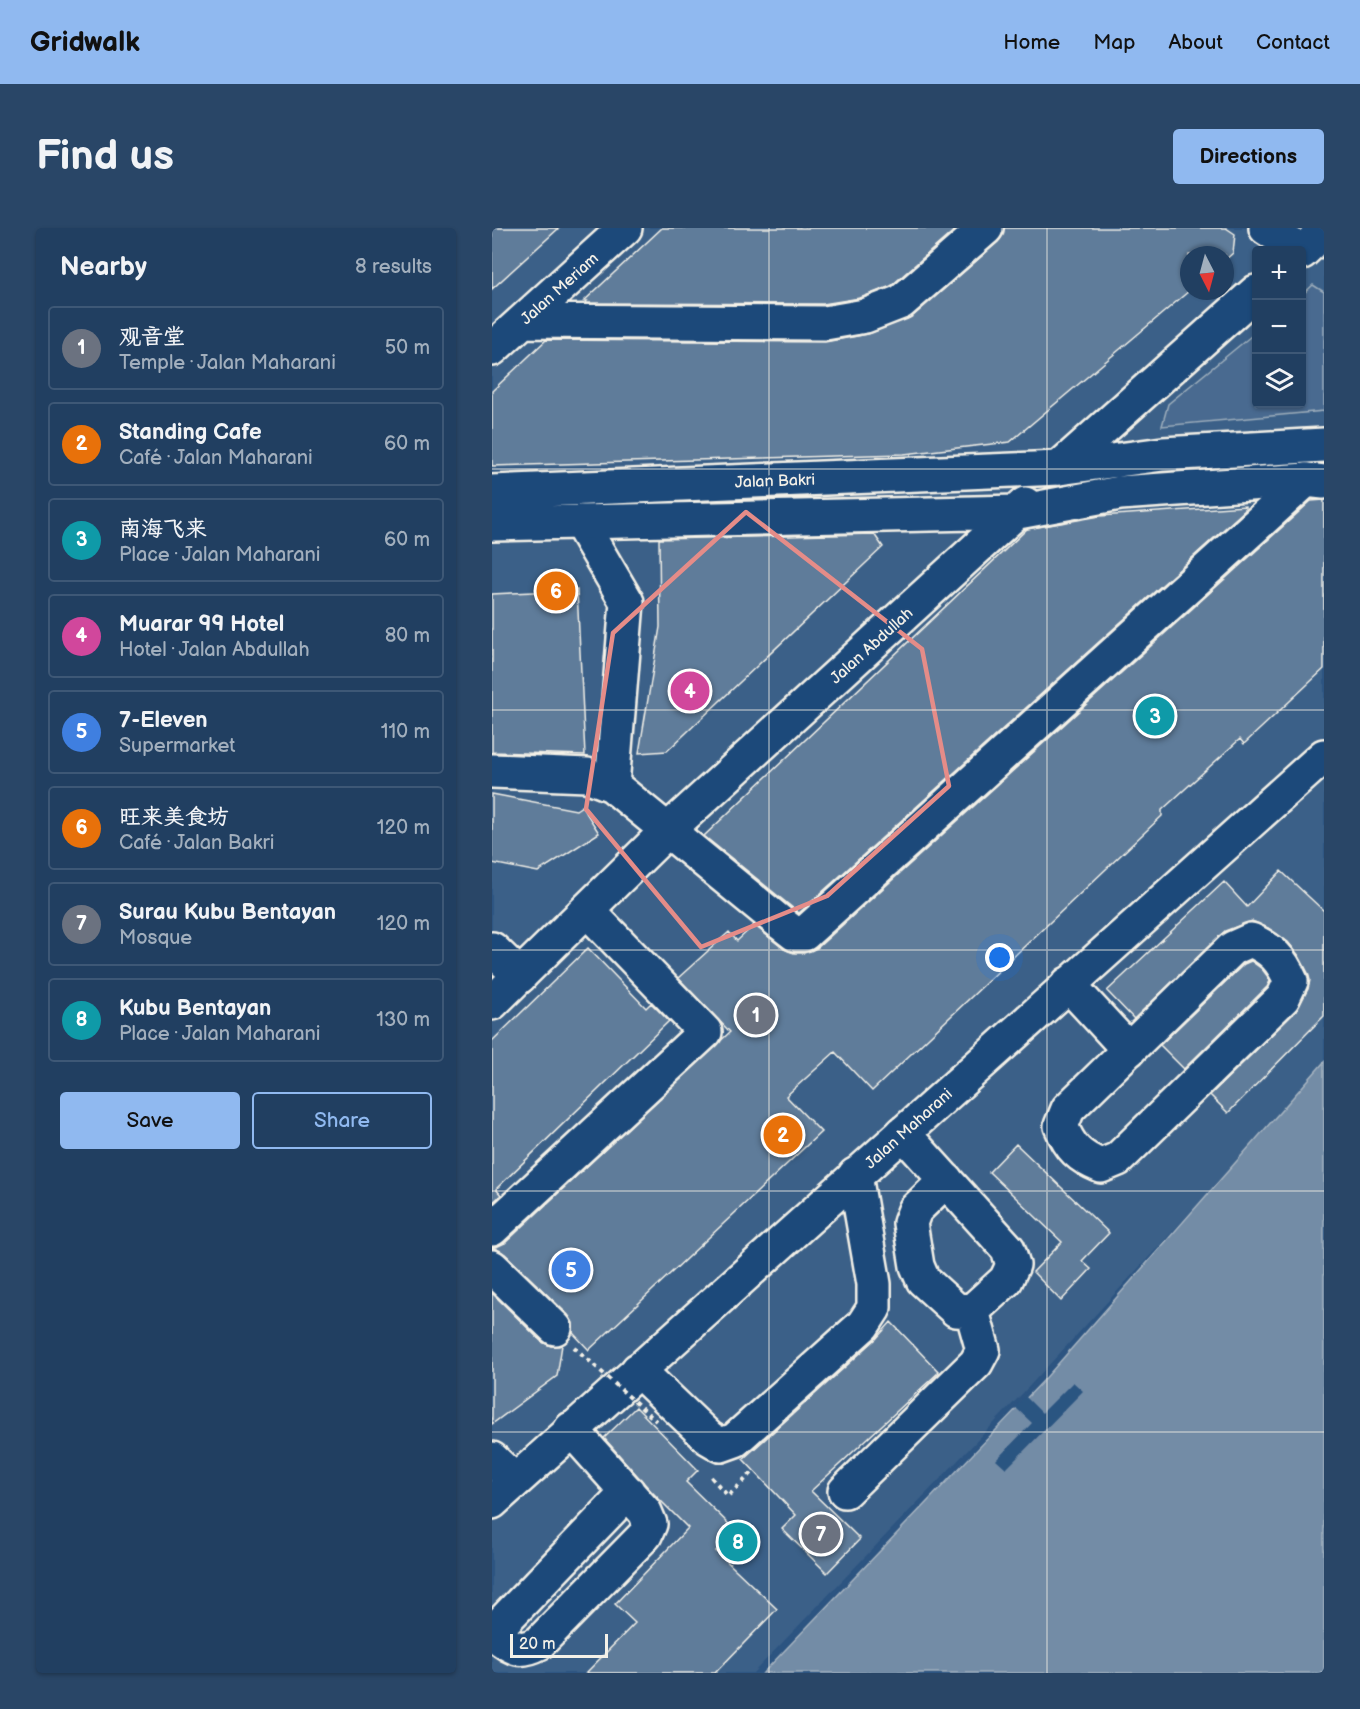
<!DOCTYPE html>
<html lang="en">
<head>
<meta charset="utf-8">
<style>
	body { margin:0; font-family:"Balsamiq Sans","LXGW WenKai TC",sans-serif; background:#294667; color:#f1f3f6 }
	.controls { position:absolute; right:18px; top:18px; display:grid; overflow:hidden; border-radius:6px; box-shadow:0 2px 4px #0004 }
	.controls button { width:54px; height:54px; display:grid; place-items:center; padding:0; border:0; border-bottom:2px solid #3e5876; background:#213f61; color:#f1f3f6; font:30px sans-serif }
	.compass { position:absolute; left:688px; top:18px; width:54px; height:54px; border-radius:50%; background:#213f61; box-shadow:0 2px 4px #0004; rotate:174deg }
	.scale { position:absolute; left:18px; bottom:15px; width:98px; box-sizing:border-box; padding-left:6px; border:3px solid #f4f1e8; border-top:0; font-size:16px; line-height:21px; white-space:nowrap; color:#f4f1e8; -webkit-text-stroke:4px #1f4a7a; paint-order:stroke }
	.you { position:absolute; left:508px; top:730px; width:21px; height:21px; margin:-15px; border:4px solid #fff; border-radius:50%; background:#1a73e8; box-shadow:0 0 0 9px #1a73e833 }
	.badge { display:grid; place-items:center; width:39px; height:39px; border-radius:50%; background:#90b9f0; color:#fff; font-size:20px; font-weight:700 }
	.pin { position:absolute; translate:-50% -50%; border:3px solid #fff; box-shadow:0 2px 6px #0006 }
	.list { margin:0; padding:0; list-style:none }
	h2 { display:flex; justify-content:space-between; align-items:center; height:78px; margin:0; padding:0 24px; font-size:26px }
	h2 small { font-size:20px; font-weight:400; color:#a2afbd }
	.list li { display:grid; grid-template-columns:39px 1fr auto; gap:18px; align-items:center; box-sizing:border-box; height:84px; margin:0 12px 12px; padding:0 12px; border:2px solid #3e5876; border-radius:6px }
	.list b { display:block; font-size:22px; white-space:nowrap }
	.list p { margin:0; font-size:20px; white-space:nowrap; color:#a2afbd }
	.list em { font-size:20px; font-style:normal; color:#a2afbd }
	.actions { display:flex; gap:12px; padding:18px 24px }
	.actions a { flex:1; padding:14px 0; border:2px solid #90b9f0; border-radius:6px; text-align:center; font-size:21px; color:#90b9f0 }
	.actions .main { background:#90b9f0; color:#111 }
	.icon { flex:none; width:33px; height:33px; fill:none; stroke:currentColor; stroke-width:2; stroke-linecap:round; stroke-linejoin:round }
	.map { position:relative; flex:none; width:832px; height:1445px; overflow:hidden; border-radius:6px }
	header { display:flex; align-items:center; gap:36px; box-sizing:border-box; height:84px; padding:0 30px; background:#90b9f0; color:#111 }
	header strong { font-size:28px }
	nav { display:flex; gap:33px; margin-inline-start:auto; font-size:21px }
	.intro { display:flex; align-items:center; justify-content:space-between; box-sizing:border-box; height:144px; padding:0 36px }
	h1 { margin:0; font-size:42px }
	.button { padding:15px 27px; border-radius:6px; background:#90b9f0; color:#111; font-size:21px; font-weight:700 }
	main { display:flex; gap:36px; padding:0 36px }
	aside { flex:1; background:#213f61; border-radius:6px; box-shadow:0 2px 4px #0004 }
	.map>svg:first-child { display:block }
</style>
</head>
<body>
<header>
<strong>Gridwalk</strong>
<nav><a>Home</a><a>Map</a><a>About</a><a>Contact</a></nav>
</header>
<div class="intro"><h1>Find us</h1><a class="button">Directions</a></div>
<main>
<aside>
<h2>Nearby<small>8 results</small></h2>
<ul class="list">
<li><span class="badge" style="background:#6b7280">1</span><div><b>观音堂</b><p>Temple · Jalan Maharani</p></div><em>50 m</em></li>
<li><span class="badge" style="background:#e8710a">2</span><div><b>Standing Cafe</b><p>Café · Jalan Maharani</p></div><em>60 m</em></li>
<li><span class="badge" style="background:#0f9aa8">3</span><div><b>南海飞来</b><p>Place · Jalan Maharani</p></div><em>60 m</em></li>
<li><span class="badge" style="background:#d1479c">4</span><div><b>Muarar 99 Hotel</b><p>Hotel · Jalan Abdullah</p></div><em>80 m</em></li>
<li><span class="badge" style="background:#3f7fe0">5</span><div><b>7-Eleven</b><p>Supermarket</p></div><em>110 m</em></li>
<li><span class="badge" style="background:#e8710a">6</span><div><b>旺来美食坊</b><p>Café · Jalan Bakri</p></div><em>120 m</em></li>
<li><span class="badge" style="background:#6b7280">7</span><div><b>Surau Kubu Bentayan</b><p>Mosque</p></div><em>120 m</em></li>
<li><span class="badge" style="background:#0f9aa8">8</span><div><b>Kubu Bentayan</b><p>Place · Jalan Maharani</p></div><em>130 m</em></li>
</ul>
<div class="actions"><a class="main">Save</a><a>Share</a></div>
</aside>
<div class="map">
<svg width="832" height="1445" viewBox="0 0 832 1445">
	<rect width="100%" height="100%" fill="#2c5481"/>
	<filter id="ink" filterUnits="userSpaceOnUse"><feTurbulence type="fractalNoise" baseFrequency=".0167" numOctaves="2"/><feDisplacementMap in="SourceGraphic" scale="12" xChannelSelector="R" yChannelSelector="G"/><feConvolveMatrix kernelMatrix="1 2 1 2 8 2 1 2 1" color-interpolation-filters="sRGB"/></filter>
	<g filter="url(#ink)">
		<path fill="#3b6088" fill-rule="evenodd" d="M 0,0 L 832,0 L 832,840 L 530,1166 L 261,1445 L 0,1445 ZM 764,22 L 810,22 L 810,176 L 764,176 ZM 697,27 L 733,27 L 733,63 L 697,63 Z"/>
		<path fill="#496b90" stroke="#9eaebc" stroke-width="1.5" d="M 821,57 L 832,64 L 832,183 L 670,198 L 676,176 L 764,104 L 764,176 L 810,176 L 810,67 Z"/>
		<path fill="#738ca6" stroke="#a7b4c0" stroke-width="1.5" d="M 832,834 L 832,1445 L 271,1445 L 551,1153 Z"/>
		<path fill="#2c5481" d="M 581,1154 L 591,1163 L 514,1241 L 504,1232 L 540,1195 L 523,1179 L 533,1168 L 550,1185 Z"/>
		<path fill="#5e7b9a" stroke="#f4f1e8" stroke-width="1.5" d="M 0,0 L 67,0 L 0,61 Z
			M 170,0 L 465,0 L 399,58 L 368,70 L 331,76 L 93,75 L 95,73 L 92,73 Z
			M 512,0 L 734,0 L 743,6 L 741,25 L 733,32 L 733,27 L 697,27 L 697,63 L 518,214 L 412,226 L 0,238 L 0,163 L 54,112 L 333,114 L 376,106 L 421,88 L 506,14 L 511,7 Z
			M 832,272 L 832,441 L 752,516 L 748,511 L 670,582 L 670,588 L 380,863 L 343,824 L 294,868 L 329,904 L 97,1122 L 81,1105 L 81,1095 L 76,1087 L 13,1026 L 0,1019 L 13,1015 L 238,804 L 186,750 L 237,704 L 245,713 L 262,697 L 292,721 L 302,725 L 312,725 L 325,720 L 819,273 Z
			M 753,278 L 753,282 L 307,685 L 212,608 L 535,301 L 608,288 Z
			M 382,306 L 391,319 L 175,523 L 147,525 L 168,399 L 167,311 Z
			M 85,362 L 93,527 L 0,524 L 0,366 Z
			M 0,566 L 84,582 L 90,578 L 107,605 L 46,644 L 0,635 Z
			M 789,643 L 832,683 L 832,788 L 736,885 L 718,867 L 804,783 L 816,761 L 818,752 L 816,745 L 807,728 L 796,714 L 776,700 L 760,693 L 733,703 L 642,791 L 615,763 L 732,654 L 755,679 Z
			M 96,720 L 154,780 L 159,775 L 177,793 L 4,961 L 9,967 L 0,975 L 0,813 Z
			M 759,733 L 770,741 L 776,749 L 778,753 L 775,759 L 692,841 L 668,817 L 752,736 Z
			M 524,916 L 617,1005 L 590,1033 L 599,1041 L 569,1073 L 541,1044 L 570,1014 L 497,944 Z
			M 0,1065 L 50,1114 L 59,1118 L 70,1117 L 65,1148 L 0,1196 Z
			M 399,1094 L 447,1144 L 319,1263 L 368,1311 L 335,1345 L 290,1301 L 304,1287 L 251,1231 L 384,1111 Z
			M 144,1179 L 206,1242 L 194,1254 L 244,1303 L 224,1323 L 285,1381 L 223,1445 L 94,1445 L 143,1395 L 123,1376 L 196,1300 L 159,1263 L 112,1210 Z"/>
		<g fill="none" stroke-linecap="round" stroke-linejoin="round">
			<defs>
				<path id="minor" d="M 774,0 L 807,22
					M 810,24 L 832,3
					M 31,93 L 333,95 L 373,88 L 409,74 L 494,0
					M 0,121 L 133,0
					M 567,240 L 764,64
					M 88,294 L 135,374 L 120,557
					M 0,543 L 95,547 L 120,557 L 290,696 L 303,706 L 312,706 L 814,252
					M 759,712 C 781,722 789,731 799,753 L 791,770 L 626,931 L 609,938 C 587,929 578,920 569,898 L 576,881 L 741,720 Z
					M 0,721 L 28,748
					M 576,756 L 637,822
					M 411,905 L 516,1021 L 521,1037 L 514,1052 L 480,1083 L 464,1082 L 431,1052 L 425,1038 L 418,995 L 423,982 L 454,952
					M 0,1001 L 213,804 L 95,682
					M 0,1039 L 63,1100
					M 146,1142 L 217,1210 L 229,1217 L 243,1212 L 371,1097 L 382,1080 L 382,1056 L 363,947
					M 0,1231 L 22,1252
					M 353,1263 L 484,1135 L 491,1122 L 480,1083
					M 0,1405 C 19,1417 24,1427 47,1415 L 153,1307 L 158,1296 L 153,1284 L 79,1201
					M 0,1405 L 136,1264"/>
				<path id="major" d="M 0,264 L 567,240 L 671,226 L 832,217
					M 0,296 L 526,284 L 628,265 L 814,252 L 832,254
					M 0,775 L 176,602 L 533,276
					M 0,1274 L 832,528"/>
			</defs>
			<use href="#minor" stroke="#f4f1e8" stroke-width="38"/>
			<use href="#major" stroke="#f4f1e8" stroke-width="38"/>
			<path stroke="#f4f1e8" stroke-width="4" stroke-dasharray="4.5 4.5" stroke-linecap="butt" d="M 219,1249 L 236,1268 L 262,1243"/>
			<use href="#minor" stroke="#1f4a7a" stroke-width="33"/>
			<use href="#major" stroke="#1f4a7a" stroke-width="33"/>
			<path stroke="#f4f1e8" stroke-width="4" stroke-dasharray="4.5 4.5" stroke-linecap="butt" d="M 82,1119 L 164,1193"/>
		</g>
	</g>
	<path fill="none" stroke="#e58c88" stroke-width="4.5" stroke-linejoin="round" d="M 254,284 L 430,421 L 457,558 L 335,668 L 209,719 L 94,581 L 121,405 Z"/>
	<path fill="none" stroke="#f4f1e8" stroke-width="1.5" stroke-opacity="0.55" d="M 277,0 L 277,1445M 555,0 L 555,1445M 0,241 L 832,241M 0,482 L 832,482M 0,722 L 832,722M 0,963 L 832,963M 0,1204 L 832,1204"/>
	<g text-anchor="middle" stroke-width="4.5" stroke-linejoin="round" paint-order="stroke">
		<g font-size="16" fill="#f4f1e8" stroke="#1f4a7a">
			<text transform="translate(67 60) rotate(-42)" y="6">Jalan Meriam</text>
			<text transform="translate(283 252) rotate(-2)" y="6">Jalan Bakri</text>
			<text transform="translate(379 417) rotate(-42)" y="6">Jalan Abdullah</text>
			<text transform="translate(416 900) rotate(-42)" y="6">Jalan Maharani</text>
		</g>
	</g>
</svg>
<div class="controls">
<button>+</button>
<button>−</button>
<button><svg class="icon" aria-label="layers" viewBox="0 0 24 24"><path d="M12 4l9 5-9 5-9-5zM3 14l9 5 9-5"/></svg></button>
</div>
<svg class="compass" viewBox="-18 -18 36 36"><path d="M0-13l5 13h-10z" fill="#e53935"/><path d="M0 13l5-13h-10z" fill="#a2afbd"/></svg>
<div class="scale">20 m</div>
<div class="you"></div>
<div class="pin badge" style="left:264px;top:787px;background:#6b7280">1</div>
<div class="pin badge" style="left:291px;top:907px;background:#e8710a">2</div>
<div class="pin badge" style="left:663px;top:488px;background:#0f9aa8">3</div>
<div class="pin badge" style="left:198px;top:463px;background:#d1479c">4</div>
<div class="pin badge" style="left:79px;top:1042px;background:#3f7fe0">5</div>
<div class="pin badge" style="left:64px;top:363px;background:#e8710a">6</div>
<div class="pin badge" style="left:329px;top:1306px;background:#6b7280">7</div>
<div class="pin badge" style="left:246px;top:1314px;background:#0f9aa8">8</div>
</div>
</main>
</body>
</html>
